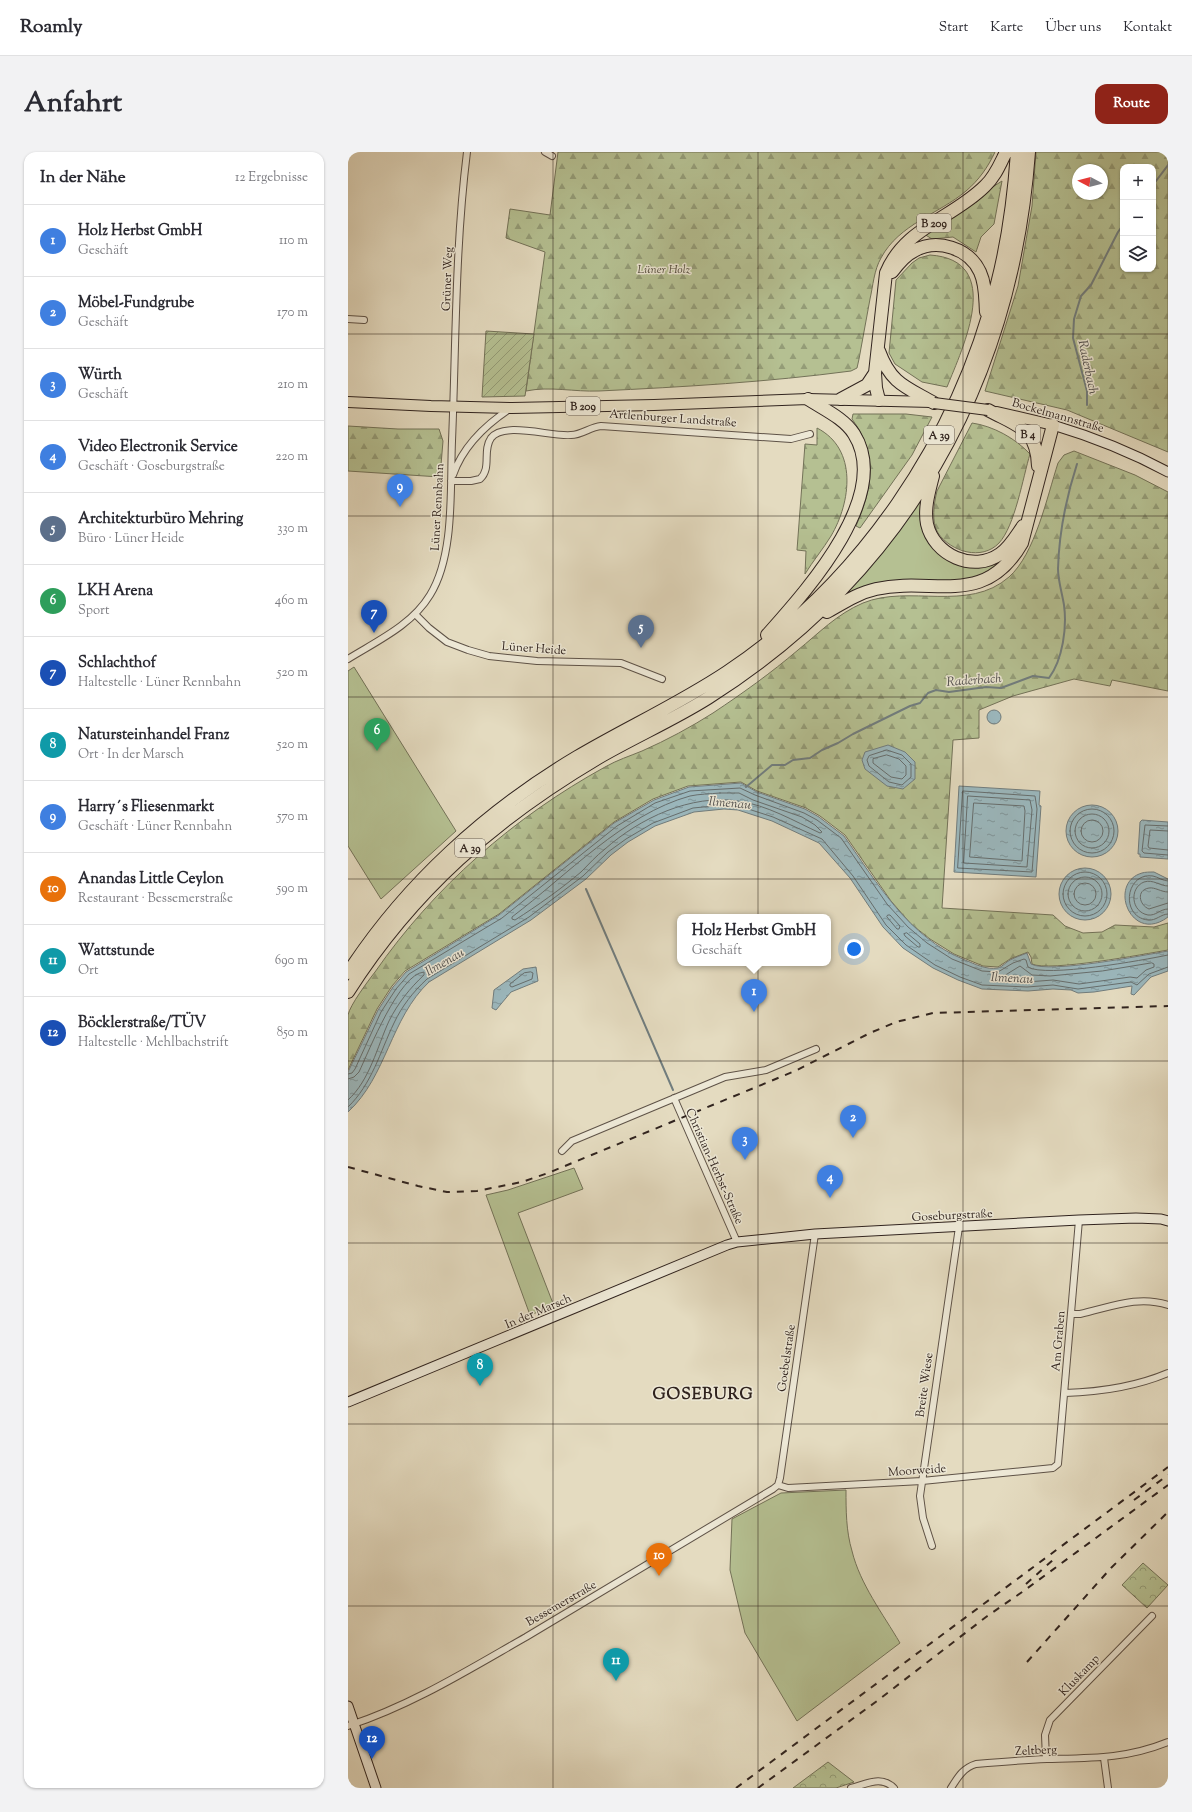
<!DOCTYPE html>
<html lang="de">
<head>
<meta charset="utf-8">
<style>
	body { margin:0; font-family:"Sorts Mill Goudy",serif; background:#f2f2f3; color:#2b2b33 }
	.controls { position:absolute; right:12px; top:12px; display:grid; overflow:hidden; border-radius:8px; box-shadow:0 1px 3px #0004 }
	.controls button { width:36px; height:36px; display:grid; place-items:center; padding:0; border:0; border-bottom:1px solid #e1e1e2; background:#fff; color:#2b2b33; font:20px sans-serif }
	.compass { position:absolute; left:724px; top:12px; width:36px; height:36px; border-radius:50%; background:#fff; box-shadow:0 1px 3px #0004; rotate:277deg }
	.you { position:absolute; left:506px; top:797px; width:14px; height:14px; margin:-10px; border:3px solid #fff; border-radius:50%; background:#1a73e8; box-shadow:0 0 0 6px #1a73e833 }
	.badge { display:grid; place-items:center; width:26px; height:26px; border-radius:50%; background:#8f2418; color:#fff; font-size:13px; font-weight:700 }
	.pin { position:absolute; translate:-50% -33px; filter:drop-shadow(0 1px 2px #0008) }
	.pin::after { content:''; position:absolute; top:21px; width:14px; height:12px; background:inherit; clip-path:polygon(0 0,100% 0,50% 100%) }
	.popup { position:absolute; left:329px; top:762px; width:154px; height:52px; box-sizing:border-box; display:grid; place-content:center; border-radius:8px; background:#fff; filter:drop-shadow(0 1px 3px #0005); font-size:13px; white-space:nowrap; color:#7c7c81 }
	.popup b { font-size:15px; color:#2b2b33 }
	.popup::after { content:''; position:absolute; left:50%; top:100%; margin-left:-8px; border:8px solid transparent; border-top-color:#fff }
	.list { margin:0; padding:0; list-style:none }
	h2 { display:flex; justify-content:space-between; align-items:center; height:52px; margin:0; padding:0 16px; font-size:17px }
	h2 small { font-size:13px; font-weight:400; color:#7c7c81 }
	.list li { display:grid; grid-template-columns:26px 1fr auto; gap:12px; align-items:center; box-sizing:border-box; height:72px; padding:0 16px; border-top:1px solid #e1e1e2 }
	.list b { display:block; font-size:15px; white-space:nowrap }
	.list p { margin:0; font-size:13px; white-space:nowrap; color:#7c7c81 }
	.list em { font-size:13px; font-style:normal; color:#7c7c81 }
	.icon { flex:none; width:22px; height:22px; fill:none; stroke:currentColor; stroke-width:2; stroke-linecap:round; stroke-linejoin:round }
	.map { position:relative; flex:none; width:820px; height:1636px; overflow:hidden; border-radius:12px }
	header { display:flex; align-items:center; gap:24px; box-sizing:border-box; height:56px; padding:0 20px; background:#fff; border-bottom:1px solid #e1e1e2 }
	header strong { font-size:19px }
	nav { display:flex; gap:22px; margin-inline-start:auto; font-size:14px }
	.intro { display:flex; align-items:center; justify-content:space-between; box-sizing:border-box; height:96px; padding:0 24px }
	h1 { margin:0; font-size:28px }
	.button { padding:10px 18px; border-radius:12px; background:#8f2418; color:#fff; font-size:14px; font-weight:700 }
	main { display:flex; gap:24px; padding:0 24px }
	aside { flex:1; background:#fff; border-radius:12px; box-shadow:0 1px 3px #0004 }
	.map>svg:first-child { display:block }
</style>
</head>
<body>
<header>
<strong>Roamly</strong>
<nav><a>Start</a><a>Karte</a><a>Über uns</a><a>Kontakt</a></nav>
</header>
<div class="intro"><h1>Anfahrt</h1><a class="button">Route</a></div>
<main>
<aside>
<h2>In der Nähe<small>12 Ergebnisse</small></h2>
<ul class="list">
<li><span class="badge" style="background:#3f7fe0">1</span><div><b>Holz Herbst GmbH</b><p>Geschäft</p></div><em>110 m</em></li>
<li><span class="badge" style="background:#3f7fe0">2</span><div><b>Möbel-Fundgrube</b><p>Geschäft</p></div><em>170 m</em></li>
<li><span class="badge" style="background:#3f7fe0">3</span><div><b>Würth</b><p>Geschäft</p></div><em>210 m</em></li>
<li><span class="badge" style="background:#3f7fe0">4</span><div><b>Video Electronik Service</b><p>Geschäft · Goseburgstraße</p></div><em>220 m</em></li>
<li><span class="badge" style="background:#5c6f8a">5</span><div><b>Architekturbüro Mehring</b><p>Büro · Lüner Heide</p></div><em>330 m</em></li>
<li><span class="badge" style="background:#2e9e5b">6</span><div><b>LKH Arena</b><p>Sport</p></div><em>460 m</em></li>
<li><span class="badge" style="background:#1a4fb4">7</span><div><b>Schlachthof</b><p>Haltestelle · Lüner Rennbahn</p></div><em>520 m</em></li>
<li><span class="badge" style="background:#0f9aa8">8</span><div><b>Natursteinhandel Franz</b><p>Ort · In der Marsch</p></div><em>520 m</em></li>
<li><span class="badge" style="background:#3f7fe0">9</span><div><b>Harry´s Fliesenmarkt</b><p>Geschäft · Lüner Rennbahn</p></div><em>570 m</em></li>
<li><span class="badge" style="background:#e8710a">10</span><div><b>Anandas Little Ceylon</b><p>Restaurant · Bessemerstraße</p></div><em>590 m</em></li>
<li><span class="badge" style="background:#0f9aa8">11</span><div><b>Wattstunde</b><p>Ort</p></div><em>690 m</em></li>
<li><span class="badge" style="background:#1a4fb4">12</span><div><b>Böcklerstraße/TÜV</b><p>Haltestelle · Mehlbachstrift</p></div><em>850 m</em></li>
</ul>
</aside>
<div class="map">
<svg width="820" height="1636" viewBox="0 0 820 1636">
	<defs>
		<pattern id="forest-firs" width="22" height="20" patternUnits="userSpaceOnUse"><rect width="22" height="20" fill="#b5c092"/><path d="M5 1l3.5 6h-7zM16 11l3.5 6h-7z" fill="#949c77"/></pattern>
		<pattern id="park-crowns" width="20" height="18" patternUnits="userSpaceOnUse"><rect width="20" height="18" fill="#b5c092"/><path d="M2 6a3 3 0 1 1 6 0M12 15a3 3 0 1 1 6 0" fill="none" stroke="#949c77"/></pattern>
		<pattern id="garden-furrows" width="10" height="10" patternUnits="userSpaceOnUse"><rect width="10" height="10" fill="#b5c092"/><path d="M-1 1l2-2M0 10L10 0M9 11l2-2" fill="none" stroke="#949c77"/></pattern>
		<pattern id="water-ripples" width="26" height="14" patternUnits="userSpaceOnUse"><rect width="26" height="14" fill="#9bb8be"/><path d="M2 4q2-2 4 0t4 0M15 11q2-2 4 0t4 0" fill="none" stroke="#7f959a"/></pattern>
	</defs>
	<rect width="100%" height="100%" fill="#e4dbc0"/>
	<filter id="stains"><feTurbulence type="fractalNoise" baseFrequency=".005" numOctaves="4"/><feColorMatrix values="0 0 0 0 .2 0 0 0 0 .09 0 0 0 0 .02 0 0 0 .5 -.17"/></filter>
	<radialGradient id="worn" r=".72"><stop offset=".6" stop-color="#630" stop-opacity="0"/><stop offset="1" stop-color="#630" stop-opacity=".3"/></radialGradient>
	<path fill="#b5c092" stroke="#737258" d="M 577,341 L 589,399 L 601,409 L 615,413 L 660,403 L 638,422 L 621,428 L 512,436 L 496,443 L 535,398 Z
		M 6,515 L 108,679 L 33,747 L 0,694 L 0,519 Z
		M 226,1016 L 235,1037 L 170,1061 L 206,1154 L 182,1163 L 138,1043 L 160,1038 Z
		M 498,1338 C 498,1358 498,1379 504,1399 C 512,1432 535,1462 552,1491 L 449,1569 L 397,1481 L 382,1418 L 384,1367 L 433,1341 Z"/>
	<path fill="url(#forest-firs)" stroke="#737258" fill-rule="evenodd" d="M 210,0 L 647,0 C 640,15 631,28 618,39 C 591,62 551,72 533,106 C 526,118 525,134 522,147 C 518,167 515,187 511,207 L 509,216 L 503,219 C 420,230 335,235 251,239 C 226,240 202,234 178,239 L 197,100 L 158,86 L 162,57 L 202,63 Z
		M 688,0 L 820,0 L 820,300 L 719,258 L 637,239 L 670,134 L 684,54 ZM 775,15 L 805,15 L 805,117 L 775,117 ZM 730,18 L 754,18 L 754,42 L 730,42 Z
		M 654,29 L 646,72 L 633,85 L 628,100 L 605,85 L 584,87 L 576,82 L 630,49 L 643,36 Z
		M 582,103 C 657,108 615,195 599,235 L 574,230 L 547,212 L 541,201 L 548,128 L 564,111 L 571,106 Z
		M 505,262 L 558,262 L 584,265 L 564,303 L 512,376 L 508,374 C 525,335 530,302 504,267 Z
		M 624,271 C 645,274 667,286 682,302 C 675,325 667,374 651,391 C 634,409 603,400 590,381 C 583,370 586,351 589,339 Z
		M 0,274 L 50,277 L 91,277 L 95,289 L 92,325 L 0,319 Z
		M 469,276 C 510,297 503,350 483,384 C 475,397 465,409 457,422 L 458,399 L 449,398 L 457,292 L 469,293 Z
		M 726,299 L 787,323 L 820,340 L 820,539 L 764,528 L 762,534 L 726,527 L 665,544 L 631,558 L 631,586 L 605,588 L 594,756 L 705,763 L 717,774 L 735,781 L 754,780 L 767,773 L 806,775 L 820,771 L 820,798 C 797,802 701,820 684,812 L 683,805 L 680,800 L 662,807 L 650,815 L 635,814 L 606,802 L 582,787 L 563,772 L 543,749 L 497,683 L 472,664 L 458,656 L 409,639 L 393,630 L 340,634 L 305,647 L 266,670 L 151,762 L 57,819 L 44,834 L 29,857 L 0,918 C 0,905 0,891 0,878 C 0,873 0,867 0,863 C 2,853 20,829 27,820 C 86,735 166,665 257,615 C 269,608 282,604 294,599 C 319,588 343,575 365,561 C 395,541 423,521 450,498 C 471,481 489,462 515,451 C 561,432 620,461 661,425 C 687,402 699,345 710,311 L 716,303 Z"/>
	<path fill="url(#park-crowns)" stroke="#737258" d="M 795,1411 L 820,1433 L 799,1456 L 774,1433 Z
		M 480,1610 L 506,1630 L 488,1636 L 445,1636 Z"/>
	<path fill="url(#garden-furrows)" stroke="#737258" d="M 138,179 L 186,182 L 177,244 L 134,245 Z"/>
	<path fill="url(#water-ripples)" stroke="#717d7e" d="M639 565a7 7 0 1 1 14 0a7 7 0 1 1-14 0Z
		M 540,593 L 557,600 L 567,610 L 567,627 L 555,637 L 539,634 L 517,617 L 514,608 L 517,600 Z
		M 393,631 L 409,640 L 457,657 L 471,665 L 496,684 C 530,732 560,785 617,808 C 627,812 638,818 650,816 C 654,815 658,810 662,808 C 668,805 674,803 679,801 L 683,812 C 701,822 796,803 820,799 L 820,819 L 803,825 L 786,843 L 783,842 L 784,834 L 746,840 L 730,841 L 723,838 L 705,837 L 680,839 L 634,837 L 610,828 L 585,816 L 555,796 L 535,775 L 502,726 L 471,691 L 424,669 L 390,658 L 376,657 L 346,660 L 307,674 L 280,690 L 263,703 L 238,727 L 183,768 L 81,830 C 42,867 39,924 0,960 L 0,920 L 30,858 L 45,835 L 58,820 L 151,763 L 266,671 L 306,648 L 341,635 Z
		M 611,634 L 692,639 L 691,653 L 693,654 L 688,725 L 606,720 Z
		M718 679a26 26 0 1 1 52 0a26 26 0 1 1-52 0Z
		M 794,668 L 820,670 L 820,707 L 792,705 L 792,702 L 790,702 L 792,670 Z
		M711 742a26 26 0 1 1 52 0a26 26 0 1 1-52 0Z
		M 806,720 L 820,727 L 820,765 C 783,793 759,731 794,721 C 797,720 802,720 806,720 Z
		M 188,815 L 190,829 L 163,840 L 148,858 L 144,856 L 146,838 L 175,817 Z"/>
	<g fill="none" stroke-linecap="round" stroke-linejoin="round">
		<path stroke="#666e6e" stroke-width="1" d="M 539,598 L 554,603 L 563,612 L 563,625 L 554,633 L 541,630 L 521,614 L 519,608 L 521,604 Z
			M 539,603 L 551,607 L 558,614 L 558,623 L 554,627 L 543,625 L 525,611 L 525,607 Z
			M 615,639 L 687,644 L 689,657 L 684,720 L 610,716 Z
			M 372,641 L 391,641 L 405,648 L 454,665 L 467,673 L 474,680 L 472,681 C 446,669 419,653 390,649 C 343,642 292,666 257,697 C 248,704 241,712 233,720 C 213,737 189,754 167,768 L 164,767 L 164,765 C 218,724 276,662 342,644 C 351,642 362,642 372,641 Z
			M 620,644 L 682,648 L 684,658 L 679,715 L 616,711 Z
			M 626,651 L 676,654 L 677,659 L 674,709 L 622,705 Z
			M722 679a22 22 0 1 1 44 0a22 22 0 1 1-44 0Z
			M727 679a17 17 0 1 1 34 0a17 17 0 1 1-34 0Z
			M733 679a11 11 0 1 1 22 0a11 11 0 1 1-22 0Z
			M 820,674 L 797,673 L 794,699 L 796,701 L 820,703
			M 820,679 L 802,678 L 800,694 L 801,696 L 820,698
			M715 742a22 22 0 1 1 44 0a22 22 0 1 1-44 0Z
			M720 742a17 17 0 1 1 34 0a17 17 0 1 1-34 0Z
			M 820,729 C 815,729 810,725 805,724 C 777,720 772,765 800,768 C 808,769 813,762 820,762
			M726 742a11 11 0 1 1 22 0a11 11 0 1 1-22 0Z
			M 820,734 C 812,734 805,727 796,730 C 781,736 783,760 800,763 C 808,764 812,757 820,757
			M 820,740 C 813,740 807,735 801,736 C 788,738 791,753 801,757 L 820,751
			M 540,763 L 542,763 L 552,774 L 551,777 L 549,777 L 539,765 Z
			M 559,781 L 572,792 L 572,795 L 570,795 L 557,784 L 556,782 Z
			M 804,811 L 806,812 L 806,815 L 798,818 L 789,826 L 782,825 L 731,832 L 705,828 L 679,830 L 653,828 L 651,827 L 672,814 L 684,823 L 702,824 L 754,819 Z
			M 183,820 L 185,821 L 184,827 L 164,835 L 162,834 L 162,832 L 176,821 Z
			M 0,922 L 4,921 L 7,917 L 33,860 L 48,837 L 61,822 L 154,766 L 269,674 L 307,651 L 342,639 L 392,636 L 407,643 L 456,661 L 469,668 L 493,686 L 539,752 L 560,775 L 579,791 L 604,807 L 634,819 L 650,820 L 665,811 L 676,807 L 678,808 L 680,815 C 697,826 796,808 820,803
			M 0,927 L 6,925 L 11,920 C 21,899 51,822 76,820 L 76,823 C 62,836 50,851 41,869 C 29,895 22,928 0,948
			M 0,955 C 24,932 32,900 46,871 C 54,854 65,840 79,827 L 181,765 L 235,724 L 260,700 L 278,687 L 305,671 L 345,656 L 376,653 L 391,654 L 425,665 L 474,687 L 505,724 L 538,773 L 558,793 L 587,813 L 612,825 L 634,833 L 679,835 L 705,833 L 730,837 L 783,830 L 789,833 L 801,822 L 820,815"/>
		<path stroke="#717d7e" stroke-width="2" d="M 805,33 L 820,13
			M 739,253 L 739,239 L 725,186 L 726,167 L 733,144 L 743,133 L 770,80 L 775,73
			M 398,635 L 424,613 L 437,613 L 445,608 L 462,606 L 474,598 L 490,591 L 505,582 L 562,554 L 572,551 L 580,541 L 588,538 L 601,540 L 638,535 L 653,536 L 685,524 L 701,526 C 715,507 719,475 716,453 C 714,441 710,428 710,417 C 711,381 718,346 729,312
			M 238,737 L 325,938"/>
		<defs>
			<path id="street" d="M 197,0 L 204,4
				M 0,167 L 16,168
				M 105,323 C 115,294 137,273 163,256
				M 103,329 L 123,329 L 132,327 C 144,316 134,299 143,286 C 156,269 203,285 223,283 C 234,283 242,275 253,274 L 443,287 L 462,282
				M 67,462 L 81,476 L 99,490 L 120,498 L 141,504 L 189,509 L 273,511 L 314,527
				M 0,507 C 29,489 64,473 82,443 C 107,403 102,335 104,289 C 108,193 107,96 119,0
				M 326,946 L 389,1090
				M 214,999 L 224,989 L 377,925 L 418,918 L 468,897
				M 723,1162 L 732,1162 C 763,1155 790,1143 820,1153
				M 717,1241 C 752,1240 787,1235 820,1221
				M 430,1333 L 440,1336 L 574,1329 L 705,1316 L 710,1312 L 731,1068
				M 584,1394 L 575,1366 L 572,1344 L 611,1075
				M 0,1574 C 64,1553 120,1518 178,1485 C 261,1436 343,1386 425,1337 L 430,1333 L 432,1326 L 467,1082
				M 756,1606 L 760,1636
				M 698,1607 L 697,1583 L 702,1568 L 804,1464
				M 503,1636 C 519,1632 533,1623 546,1636
				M 603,1636 C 610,1625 615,1616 628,1612 C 651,1610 675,1608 699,1607 C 743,1606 778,1607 820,1590"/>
			<path id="secondary" d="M 705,273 C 745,285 783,300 820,320
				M 0,1250 L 379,1093 L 389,1090 L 467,1082 L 731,1068 L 788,1066 L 813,1067 L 820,1069
				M 0,1554 L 28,1636"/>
			<path id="primary" d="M 0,250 L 83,254 L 164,256 L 306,253 L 460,247 L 584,250
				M 649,260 L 705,273"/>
			<path id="highway" d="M 544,120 C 550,112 557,103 566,99 C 589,86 621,96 632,120 C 638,133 637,147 638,160
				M 531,199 C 543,232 558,235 586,251
				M 493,247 L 519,233 L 527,221
				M 531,248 L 528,236 L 527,221 L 538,121 C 557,75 604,67 637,34 C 647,25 652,12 658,0
				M 640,258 C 669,274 689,276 690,314
				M 585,324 C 581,340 576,356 579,372 C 586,403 625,421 652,402 C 662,395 668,384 675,374
				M 479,460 C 495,451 510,441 528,437 C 586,424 636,457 674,391 L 705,273
				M 419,483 C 458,439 545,344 506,282 C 496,266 475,257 460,247
				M 0,821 C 57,733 138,659 229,605 C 278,576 331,552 379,520 C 513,431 610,288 649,132 C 660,89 666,44 669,0
				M 0,840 C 65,738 147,667 250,606 C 286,585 325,568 360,546 C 556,422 664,230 681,0"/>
		</defs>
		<use href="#street" stroke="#5e5247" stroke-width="8"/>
		<use href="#secondary" stroke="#31241f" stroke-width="11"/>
		<use href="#primary" stroke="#31241f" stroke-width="12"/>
		<use href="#highway" stroke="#31241f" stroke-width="14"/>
		<use href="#street" stroke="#ede8d6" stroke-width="6"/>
		<use href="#secondary" stroke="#ede8d6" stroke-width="9"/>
		<use href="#primary" stroke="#e4dbc0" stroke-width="10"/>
		<use href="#highway" stroke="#e4dbc0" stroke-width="12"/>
		<path stroke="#31241f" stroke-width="2" stroke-dasharray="7 7" stroke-linecap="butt" d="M 0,1015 L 70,1034 L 99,1040 L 129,1039 L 174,1030 L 200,1021 L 447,919 L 522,881 L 548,870 L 585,861 L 820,854
			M 786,1348 L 820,1323
			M 678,1432 L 706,1407
			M 679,1510 L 763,1416 L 820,1360
			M 388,1636 L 820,1315
			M 410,1636 L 529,1549 L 638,1465 L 677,1438 L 820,1333"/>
		<defs>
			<path id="primary-bridge" d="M 586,251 L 640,258"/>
		</defs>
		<use href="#primary-bridge" stroke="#31241f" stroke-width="12" stroke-linecap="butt"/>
		<use href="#primary-bridge" stroke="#e4dbc0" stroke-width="10"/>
	</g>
	<path fill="none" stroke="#31241f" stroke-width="1" stroke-opacity="0.55" d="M 205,0 L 205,1636M 410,0 L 410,1636M 615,0 L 615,1636M 0,182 L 820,182M 0,364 L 820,364M 0,545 L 820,545M 0,727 L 820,727M 0,909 L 820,909M 0,1091 L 820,1091M 0,1272 L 820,1272M 0,1454 L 820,1454"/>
	<g text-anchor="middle" stroke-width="3" stroke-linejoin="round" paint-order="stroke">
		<g fill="#ede8d6" stroke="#695f56" stroke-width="1">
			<rect x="569" y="62" width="34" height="18" rx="3"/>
			<rect x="218" y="245" width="34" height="18" rx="3"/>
			<rect x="668" y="273" width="24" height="18" rx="3"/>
			<rect x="576" y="274" width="30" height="18" rx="3"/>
			<rect x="107" y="687" width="30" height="18" rx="3"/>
		</g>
		<g font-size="11" font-weight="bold" fill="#31241f">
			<text x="586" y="75">B 209</text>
			<text x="235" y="258">B 209</text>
			<text x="680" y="286">B 4</text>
			<text x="591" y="287">A 39</text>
			<text x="122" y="700">A 39</text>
		</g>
		<g font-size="12" font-style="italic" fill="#524b3c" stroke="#ede8d6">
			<text x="316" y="121">Lüner Holz</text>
		</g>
		<g font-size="12" fill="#31241f" stroke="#ede8d6">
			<text transform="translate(99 127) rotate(-88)" y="4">Grüner Weg</text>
			<text transform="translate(710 263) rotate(16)" y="4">Bockelmannstraße</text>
			<text transform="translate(325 266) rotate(4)" y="4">Artlenburger Landstraße</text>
			<text transform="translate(89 355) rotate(-87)" y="4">Lüner Rennbahn</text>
			<text transform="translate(186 496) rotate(4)" y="4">Lüner Heide</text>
			<text transform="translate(367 1014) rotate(66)" y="4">Christian-Herbst-Straße</text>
			<text transform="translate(604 1063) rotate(-3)" y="4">Goseburgstraße</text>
			<text transform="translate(190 1159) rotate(-23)" y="4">In der Marsch</text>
			<text transform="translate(710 1189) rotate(-85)" y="4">Am Graben</text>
			<text transform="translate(438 1206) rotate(-82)" y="4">Goebelstraße</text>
			<text transform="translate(576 1233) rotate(-82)" y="4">Breite Wiese</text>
			<text transform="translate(569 1318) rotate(-4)" y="4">Moorweide</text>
			<text transform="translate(213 1451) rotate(-30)" y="4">Bessemerstraße</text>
			<text transform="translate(731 1523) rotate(-46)" y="4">Kluskamp</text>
			<text transform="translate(688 1598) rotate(-3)" y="4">Zeltberg</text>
		</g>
		<g font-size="13" font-style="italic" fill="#51504f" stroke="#ede8d6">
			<text transform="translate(741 215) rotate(78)" y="5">Raderbach</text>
			<text transform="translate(626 527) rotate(-4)" y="5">Raderbach</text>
			<text transform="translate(382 650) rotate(5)" y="5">Ilmenau</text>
			<text transform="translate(96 809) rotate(-30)" y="5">Ilmenau</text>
			<text transform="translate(664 825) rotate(3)" y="5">Ilmenau</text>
		</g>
		<g font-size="16" font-weight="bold" letter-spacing="1" fill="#31241f" stroke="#ede8d6">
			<text x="355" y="1247">GOSEBURG</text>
		</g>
	</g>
	<rect width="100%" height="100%" filter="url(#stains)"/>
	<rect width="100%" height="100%" fill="url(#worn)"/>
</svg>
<div class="controls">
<button>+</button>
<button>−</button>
<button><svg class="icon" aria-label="layers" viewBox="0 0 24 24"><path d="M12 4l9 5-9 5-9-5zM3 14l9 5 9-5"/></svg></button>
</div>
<svg class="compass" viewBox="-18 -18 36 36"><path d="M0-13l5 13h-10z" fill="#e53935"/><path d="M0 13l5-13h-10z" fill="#7c7c81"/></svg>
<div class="you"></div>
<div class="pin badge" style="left:406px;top:860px;background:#3f7fe0">1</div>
<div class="popup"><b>Holz Herbst GmbH</b>Geschäft</div>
<div class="pin badge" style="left:505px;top:986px;background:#3f7fe0">2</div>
<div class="pin badge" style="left:397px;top:1008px;background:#3f7fe0">3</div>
<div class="pin badge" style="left:482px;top:1046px;background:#3f7fe0">4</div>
<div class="pin badge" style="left:293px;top:496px;background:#5c6f8a">5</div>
<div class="pin badge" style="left:29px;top:599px;background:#2e9e5b">6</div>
<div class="pin badge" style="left:26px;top:481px;background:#1a4fb4">7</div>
<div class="pin badge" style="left:132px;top:1234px;background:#0f9aa8">8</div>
<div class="pin badge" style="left:52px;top:355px;background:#3f7fe0">9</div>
<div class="pin badge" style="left:311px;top:1424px;background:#e8710a">10</div>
<div class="pin badge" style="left:268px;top:1529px;background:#0f9aa8">11</div>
<div class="pin badge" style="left:24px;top:1607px;background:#1a4fb4">12</div>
</div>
</main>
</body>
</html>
